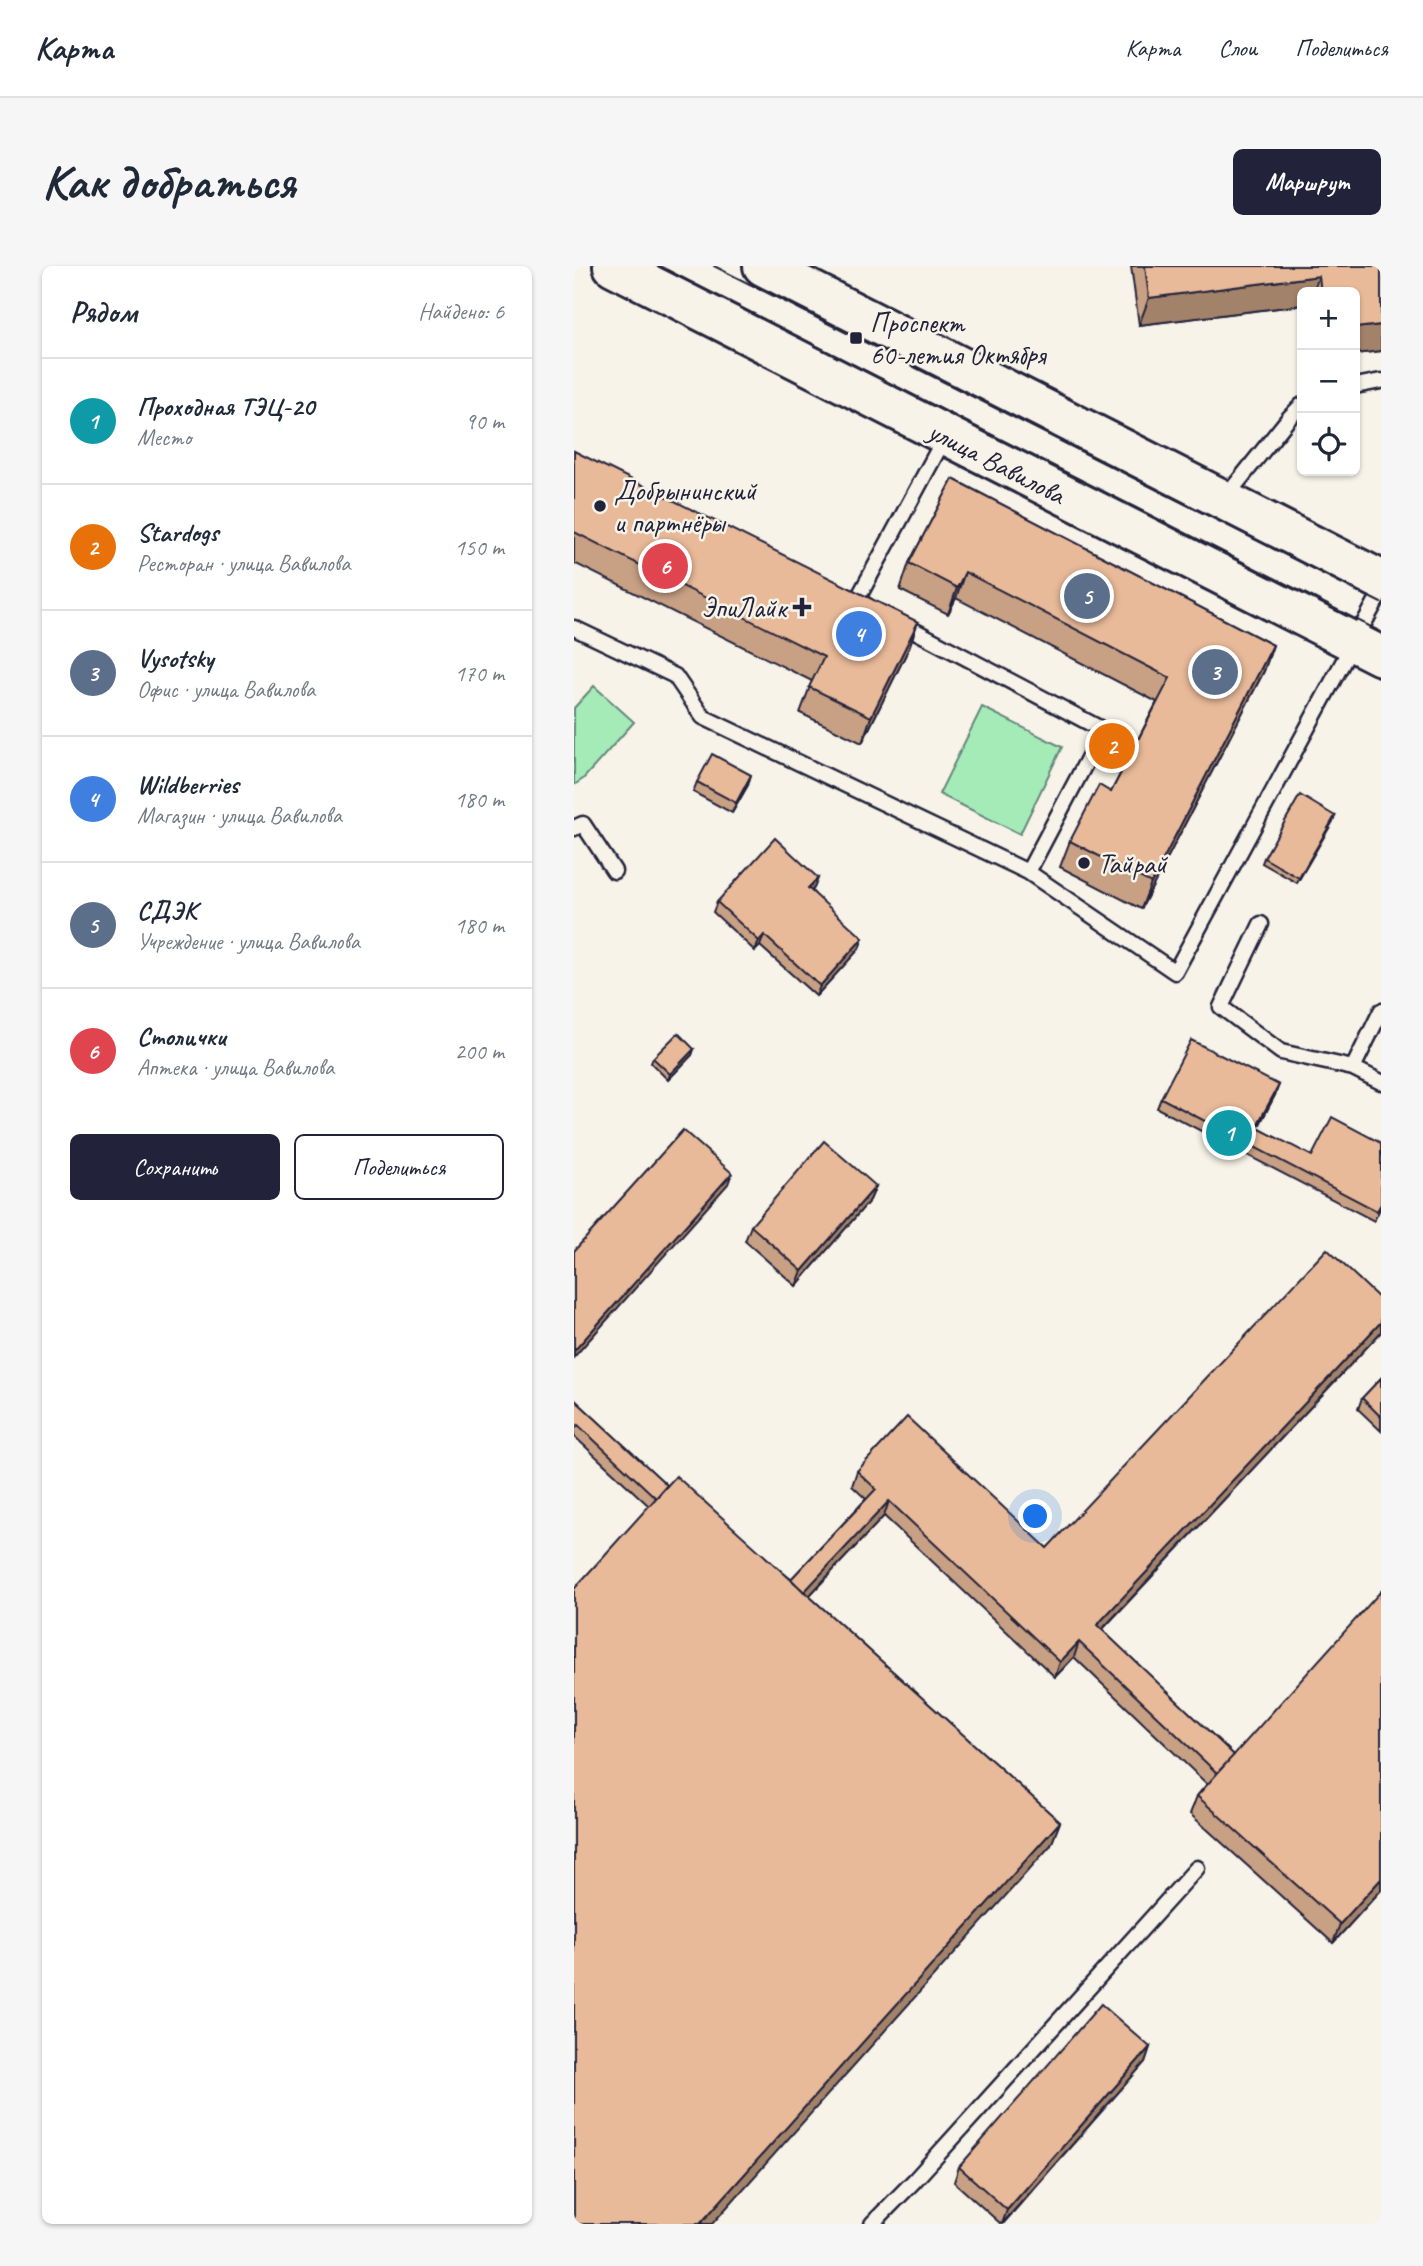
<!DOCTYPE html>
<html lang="ru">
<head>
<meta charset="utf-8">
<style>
	body { margin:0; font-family:Caveat,sans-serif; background:#f6f6f7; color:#1f2937 }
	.controls { position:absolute; right:21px; top:21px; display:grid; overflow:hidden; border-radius:10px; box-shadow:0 2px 5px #0004 }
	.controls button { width:63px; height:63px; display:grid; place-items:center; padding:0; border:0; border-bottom:2px solid #e0e1e3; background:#fff; color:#1f2937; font:35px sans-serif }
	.you { position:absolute; left:462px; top:1251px; width:24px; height:24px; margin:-18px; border:5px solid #fff; border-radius:50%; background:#1a73e8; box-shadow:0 0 0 10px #1a73e833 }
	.badge { display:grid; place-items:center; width:46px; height:46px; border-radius:50%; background:#22223b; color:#fff; font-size:23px; font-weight:700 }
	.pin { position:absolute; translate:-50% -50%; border:4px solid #fff; box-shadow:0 2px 7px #0006 }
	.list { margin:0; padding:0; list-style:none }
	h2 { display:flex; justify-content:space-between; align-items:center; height:91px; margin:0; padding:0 28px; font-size:30px }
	h2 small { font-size:23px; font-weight:400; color:#747a83 }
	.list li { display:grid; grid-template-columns:46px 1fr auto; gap:21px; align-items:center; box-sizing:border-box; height:126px; padding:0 28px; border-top:2px solid #e0e1e3 }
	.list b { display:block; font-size:26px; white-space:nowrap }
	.list p { margin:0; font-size:23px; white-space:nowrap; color:#747a83 }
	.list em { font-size:23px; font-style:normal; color:#747a83 }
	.actions { display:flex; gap:14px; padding:21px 28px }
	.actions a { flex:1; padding:16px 0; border:2px solid #22223b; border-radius:10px; text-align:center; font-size:24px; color:#22223b }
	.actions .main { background:#22223b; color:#fff }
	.icon { flex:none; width:38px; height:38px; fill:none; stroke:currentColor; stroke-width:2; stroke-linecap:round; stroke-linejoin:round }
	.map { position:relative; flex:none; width:807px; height:1958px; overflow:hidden; border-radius:10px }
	header { display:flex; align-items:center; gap:42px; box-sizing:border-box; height:98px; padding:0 35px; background:#fff; border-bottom:2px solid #e0e1e3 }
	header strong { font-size:33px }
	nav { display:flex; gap:38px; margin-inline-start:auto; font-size:24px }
	.intro { display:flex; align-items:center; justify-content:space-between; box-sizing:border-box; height:168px; padding:0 42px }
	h1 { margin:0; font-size:49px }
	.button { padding:18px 32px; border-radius:10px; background:#22223b; color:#fff; font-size:24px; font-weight:700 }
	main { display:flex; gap:42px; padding:0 42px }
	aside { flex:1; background:#fff; border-radius:10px; box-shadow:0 2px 5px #0004 }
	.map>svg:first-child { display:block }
</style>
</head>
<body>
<header>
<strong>Карта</strong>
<nav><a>Карта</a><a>Слои</a><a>Поделиться</a></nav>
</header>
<div class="intro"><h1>Как добраться</h1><a class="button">Маршрут</a></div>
<main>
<aside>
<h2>Рядом<small>Найдено: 6</small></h2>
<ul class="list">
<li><span class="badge" style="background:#0f9aa8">1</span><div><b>Проходная ТЭЦ-20</b><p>Место</p></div><em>90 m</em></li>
<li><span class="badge" style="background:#e8710a">2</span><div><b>Stardogs</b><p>Ресторан · улица Вавилова</p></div><em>150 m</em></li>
<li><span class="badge" style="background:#5c6f8a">3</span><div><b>Vysotsky</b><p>Офис · улица Вавилова</p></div><em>170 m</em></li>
<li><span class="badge" style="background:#3f7fe0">4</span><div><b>Wildberries</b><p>Магазин · улица Вавилова</p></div><em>180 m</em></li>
<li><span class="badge" style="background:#5c6f8a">5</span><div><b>СДЭК</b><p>Учреждение · улица Вавилова</p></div><em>180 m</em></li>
<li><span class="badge" style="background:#e0444e">6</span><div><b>Столички</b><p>Аптека · улица Вавилова</p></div><em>200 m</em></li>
</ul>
<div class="actions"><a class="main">Сохранить</a><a>Поделиться</a></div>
</aside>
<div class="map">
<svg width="807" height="1958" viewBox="0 0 807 1958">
	<rect width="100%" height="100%" fill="#f7f3e8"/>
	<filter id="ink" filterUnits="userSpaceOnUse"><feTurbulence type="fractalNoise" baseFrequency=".0143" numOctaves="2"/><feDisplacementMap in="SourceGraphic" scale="14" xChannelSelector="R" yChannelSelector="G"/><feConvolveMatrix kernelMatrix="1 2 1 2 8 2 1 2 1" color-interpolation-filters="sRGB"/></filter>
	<g filter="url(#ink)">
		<path fill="#a5ebb8" stroke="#64867a" stroke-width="2" d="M 20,420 L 60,456 L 9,513 L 0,519 L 0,442 Z
			M 408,441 L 488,481 L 446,568 L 365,528 Z"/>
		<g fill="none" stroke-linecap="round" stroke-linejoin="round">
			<defs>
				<path id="service" d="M 781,120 L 807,115
					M 651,232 L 715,152 L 728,139
					M 293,340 L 283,334 L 371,171
					M 326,357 L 529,464 L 454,606 L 601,706 L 807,326
					M 0,362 L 101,410 L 129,451 L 454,606
					M 0,562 L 9,558 L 40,605
					M 687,658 L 647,741 L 707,786 L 779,802
					M 807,745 L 779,802 L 807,816
					M 298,1958 L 340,1915 L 623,1602"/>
				<path id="secondary" d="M 39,0 L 807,390
					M 189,0 L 807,314"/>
			</defs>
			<use href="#service" stroke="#22223b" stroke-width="19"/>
			<use href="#secondary" stroke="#22223b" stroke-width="44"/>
			<use href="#service" stroke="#f7f3e8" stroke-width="14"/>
			<use href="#secondary" stroke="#f7f3e8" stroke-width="38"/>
			<path stroke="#22223b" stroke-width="2" d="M 85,0 L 807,366
				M 140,0 L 807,337"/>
		</g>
		<path fill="#c8a084" stroke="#22223b" stroke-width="2" d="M 557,0 L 807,0 L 807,85 L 781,88 L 781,26 L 728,26 L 728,39 L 565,59 Z
			M 0,185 L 335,382 L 288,477 L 226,447 L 238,415 L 0,297 Z
			M 379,213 L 699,379 L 690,405 L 567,643 L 486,601 L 496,575 L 537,526 L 583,436 L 382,332 L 374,348 L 326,324 L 335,297 Z
			M 123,516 L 174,519 L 158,547 L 119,526 Z
			M 761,550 L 759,555 L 723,617 L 688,597 L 690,592 Z
			M 244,612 L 240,622 L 238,625 L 285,683 L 242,730 L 186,680 L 181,685 L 139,646 L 143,636 Z
			M 120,783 L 118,789 L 94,814 L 77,797 L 79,792 Z
			M 701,829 L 684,862 L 807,941 L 800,955 L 583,842 L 587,832 Z
			M 302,920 L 296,934 L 222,1020 L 171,975 L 177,960 Z
			M 807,1066 L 528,1364 L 660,1489 L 807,1624 L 759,1677 L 616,1548 L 623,1530 L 633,1518 L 500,1391 L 481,1411 L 310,1250 L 235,1330 L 486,1556 L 477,1579 L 75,1240 L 0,1170 L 0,1133 L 93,1219 L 217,1313 L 292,1233 L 278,1220 L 283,1205 L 473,1282 Z
			M 807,1112 L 807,1165 L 784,1143 L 788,1132 Z
			M 576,1781 L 571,1796 L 429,1958 L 427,1958 L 380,1916 L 385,1901 Z"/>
		<path fill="#a3826b" stroke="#22223b" stroke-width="2" d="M 745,10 L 739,26 L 728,26 L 728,39 L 565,59 L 575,32 Z
			M 807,59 L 807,85 L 781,88 L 781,62 Z
			M 391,306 L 382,332 L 374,348 L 383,322 Z
			M 344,356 L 335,382 L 288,477 L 297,451 Z
			M 699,379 L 690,405 L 567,643 L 577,617 Z
			M 177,509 L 174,519 L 158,547 L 162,537 Z
			M 761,550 L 759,555 L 723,617 L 725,612 Z
			M 244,612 L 240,622 L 231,633 L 234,622 Z
			M 190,669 L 186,680 L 181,685 L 185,675 Z
			M 289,672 L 285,683 L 242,730 L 246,720 Z
			M 120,783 L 118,789 L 94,814 L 96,808 Z
			M 705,819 L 701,829 L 678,872 L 682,861 Z
			M 158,907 L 154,918 L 0,1091 L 0,1085 Z
			M 302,920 L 296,934 L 222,1020 L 228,1005 Z
			M 807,1056 L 807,1066 L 518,1374 L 523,1359 Z
			M 315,1235 L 310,1250 L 220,1346 L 225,1331 Z
			M 505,1376 L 500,1391 L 481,1411 L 486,1396 Z
			M 486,1556 L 477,1579 L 138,1958 L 126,1958 Z
			M 807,1613 L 807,1624 L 759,1677 L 766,1658 Z
			M 576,1781 L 571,1796 L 428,1958 L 433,1944 Z"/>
		<path fill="#e9ba99" stroke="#22223b" stroke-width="2" d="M 571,0 L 807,0 L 807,59 L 781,62 L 781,26 L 747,26 L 745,10 L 575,32 Z
			M 0,185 L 344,356 L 297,451 L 235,421 L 250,391 L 0,266 Z
			M 379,213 L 699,379 L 577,617 L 496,575 L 525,519 L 537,526 L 596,412 L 391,306 L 383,322 L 335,297 Z
			M 138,488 L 177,509 L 162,537 L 123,516 Z
			M 726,529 L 761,550 L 725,612 L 690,592 Z
			M 201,572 L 244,612 L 234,622 L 289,672 L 246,720 L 190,669 L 185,675 L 143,636 Z
			M 104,767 L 120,783 L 96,808 L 79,792 Z
			M 617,774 L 705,819 L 682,861 L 738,890 L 758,851 L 807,877 L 807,938 L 803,945 L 587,832 Z
			M 109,864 L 158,907 L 0,1085 L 0,985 Z
			M 250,875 L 302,920 L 228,1005 L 177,960 Z
			M 753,983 L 807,1034 L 807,1056 L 523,1359 L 660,1489 L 643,1507 L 505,1376 L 486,1396 L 315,1235 L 230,1326 L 217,1313 L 302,1223 L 283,1205 L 333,1151 L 473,1282 Z
			M 807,1112 L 807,1151 L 788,1132 Z
			M 0,1133 L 93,1219 L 82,1232 L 4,1159 L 0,1164 Z
			M 102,1210 L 486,1556 L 126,1958 L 0,1958 L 0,1323 Z
			M 807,1325 L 807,1613 L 766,1658 L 623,1530 Z
			M 527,1738 L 576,1781 L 433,1944 L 385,1901 Z"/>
	</g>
	<g fill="#22223b" stroke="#f7f3e8" stroke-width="2.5">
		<rect x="275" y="65" width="14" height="14" rx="3.5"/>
		<circle cx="26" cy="240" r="7"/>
		<path d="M224.5 330.5h7v7h7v7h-7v7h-7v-7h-7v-7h7z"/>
		<circle cx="510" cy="597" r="7"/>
	</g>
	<g text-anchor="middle" stroke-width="5" stroke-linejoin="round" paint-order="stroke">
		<g font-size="28" fill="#22223b" stroke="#f7f3e8" text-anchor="start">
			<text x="296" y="66">Проспект<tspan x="296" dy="32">60-летия Октября</tspan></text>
			<text x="40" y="234">Добрынинский<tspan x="40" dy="32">и партнёры</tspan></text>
			<text x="212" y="351" text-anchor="end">ЭпиЛайк</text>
			<text x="524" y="607">Тайрай</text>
		</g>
		<g font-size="28" fill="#22223b" stroke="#f7f3e8">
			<text transform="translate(423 196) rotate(27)" y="10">улица Вавилова</text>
		</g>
	</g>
</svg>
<div class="controls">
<button>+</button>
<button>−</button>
<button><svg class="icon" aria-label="locate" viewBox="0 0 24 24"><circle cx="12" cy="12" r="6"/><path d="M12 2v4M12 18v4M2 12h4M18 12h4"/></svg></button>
</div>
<div class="you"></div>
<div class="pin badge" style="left:655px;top:867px;background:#0f9aa8">1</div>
<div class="pin badge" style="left:538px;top:480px;background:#e8710a">2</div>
<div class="pin badge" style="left:641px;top:406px;background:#5c6f8a">3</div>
<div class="pin badge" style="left:285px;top:368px;background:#3f7fe0">4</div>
<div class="pin badge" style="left:513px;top:330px;background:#5c6f8a">5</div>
<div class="pin badge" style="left:91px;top:300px;background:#e0444e">6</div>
</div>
</main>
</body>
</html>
